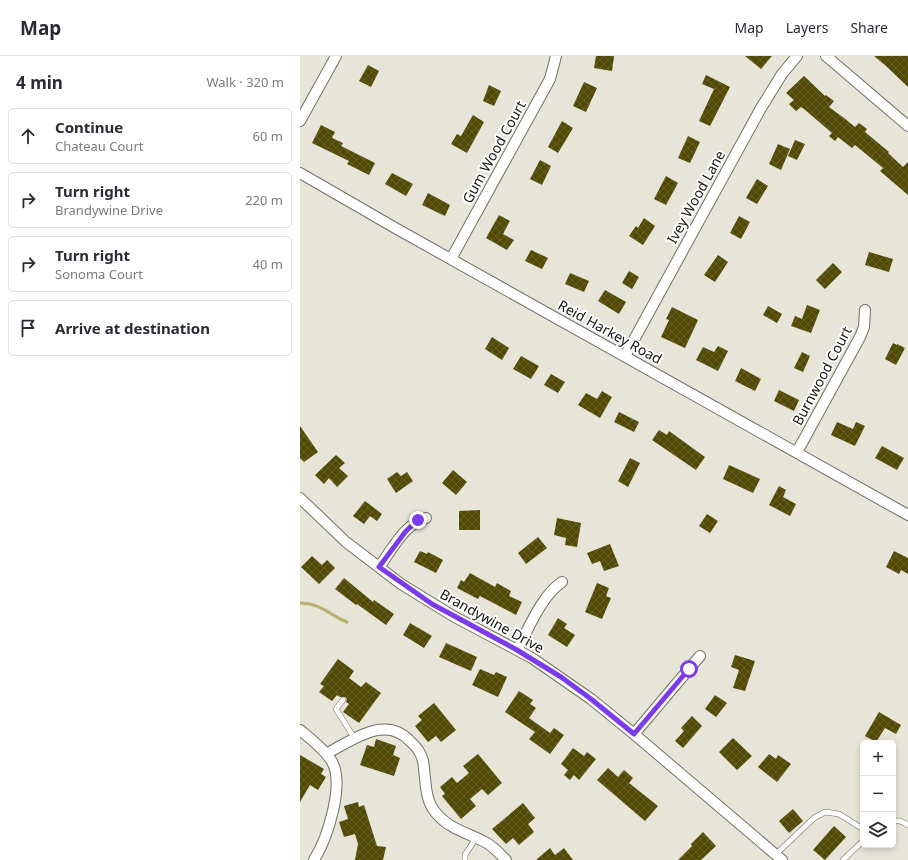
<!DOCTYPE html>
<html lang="en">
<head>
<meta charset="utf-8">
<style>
	body { margin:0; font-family:"Noto Sans",sans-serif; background:#f7f7f7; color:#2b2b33 }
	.controls { position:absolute; right:12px; bottom:12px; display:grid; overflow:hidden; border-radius:6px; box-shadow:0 2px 6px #0003 }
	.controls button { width:36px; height:36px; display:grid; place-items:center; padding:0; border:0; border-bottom:1px solid #e1e1e2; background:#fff; color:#2b2b33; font:20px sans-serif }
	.stop { position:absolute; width:12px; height:12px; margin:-9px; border:3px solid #7c3aed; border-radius:50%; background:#fff }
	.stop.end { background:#7c3aed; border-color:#fff; box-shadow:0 1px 4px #0008 }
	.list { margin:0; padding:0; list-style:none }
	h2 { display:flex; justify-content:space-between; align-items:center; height:52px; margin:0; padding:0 16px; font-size:17px }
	h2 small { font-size:13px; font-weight:400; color:#7c7c81 }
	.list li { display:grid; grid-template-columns:26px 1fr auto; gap:12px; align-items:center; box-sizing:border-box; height:56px; margin:0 8px 8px; padding:0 8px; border:1px solid #e1e1e2; border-radius:6px }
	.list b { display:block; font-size:15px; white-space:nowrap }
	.list p { margin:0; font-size:13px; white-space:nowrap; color:#7c7c81 }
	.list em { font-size:13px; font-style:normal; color:#7c7c81 }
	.icon { flex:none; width:22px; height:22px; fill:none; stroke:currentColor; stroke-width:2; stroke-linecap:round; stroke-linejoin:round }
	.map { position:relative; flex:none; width:608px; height:804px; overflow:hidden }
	header { display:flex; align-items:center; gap:24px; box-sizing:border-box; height:56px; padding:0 20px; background:#fff; border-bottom:1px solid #e1e1e2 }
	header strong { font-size:19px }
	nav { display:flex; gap:22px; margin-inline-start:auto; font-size:14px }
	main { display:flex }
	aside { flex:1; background:#fff }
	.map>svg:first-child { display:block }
</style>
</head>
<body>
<header>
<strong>Map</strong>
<nav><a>Map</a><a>Layers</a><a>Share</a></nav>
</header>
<main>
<aside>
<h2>4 min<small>Walk · 320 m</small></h2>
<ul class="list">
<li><svg class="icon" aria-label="ahead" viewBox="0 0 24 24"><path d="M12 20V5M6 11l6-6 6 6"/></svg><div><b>Continue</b><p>Chateau Court</p></div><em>60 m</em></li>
<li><svg class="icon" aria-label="right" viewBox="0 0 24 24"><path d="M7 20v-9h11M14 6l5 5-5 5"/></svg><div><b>Turn right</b><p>Brandywine Drive</p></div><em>220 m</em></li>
<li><svg class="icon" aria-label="right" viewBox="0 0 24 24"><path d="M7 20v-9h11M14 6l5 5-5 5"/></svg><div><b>Turn right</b><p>Sonoma Court</p></div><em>40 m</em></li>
<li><svg class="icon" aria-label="arrive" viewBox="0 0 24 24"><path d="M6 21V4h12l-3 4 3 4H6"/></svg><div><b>Arrive at destination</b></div></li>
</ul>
</aside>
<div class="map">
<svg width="608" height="804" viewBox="0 0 608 804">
	<defs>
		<pattern id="building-cross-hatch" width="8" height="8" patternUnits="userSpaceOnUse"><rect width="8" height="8" fill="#524904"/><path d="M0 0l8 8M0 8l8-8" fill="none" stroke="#675f28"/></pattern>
	</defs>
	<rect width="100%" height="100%" fill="#e6e5d8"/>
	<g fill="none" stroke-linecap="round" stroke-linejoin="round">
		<path stroke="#b7ae70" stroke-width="3" d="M 0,547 C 21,547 29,559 47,566"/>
	</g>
	<path fill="url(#building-cross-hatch)" d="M 296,0 L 314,0 L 312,15 L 294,12 Z
		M 445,0 L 472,0 L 461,13 Z
		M 574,0 L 608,0 L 608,31 L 586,10 Z
		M 68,9 L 79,15 L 71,31 L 59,25 Z
		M 406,19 L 430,31 L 410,70 L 399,65 L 414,33 L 402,28 Z
		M 504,20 L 525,40 L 526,39 L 534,45 L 529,51 L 544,62 L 555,71 L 559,67 L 567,73 L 565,76 L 589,96 L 588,97 L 603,111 L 608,106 L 608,139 L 580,115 L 583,112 L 555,89 L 552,92 L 538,81 L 535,85 L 529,80 L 532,77 L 504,53 L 501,51 L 496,55 L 489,48 L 494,44 L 486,37 Z
		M 284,26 L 297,32 L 286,56 L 273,50 Z
		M 189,29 L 201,35 L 194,50 L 183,45 Z
		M 173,59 L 184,66 L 167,97 L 151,88 L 157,78 L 161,80 Z
		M 262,65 L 273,72 L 258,97 L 248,91 Z
		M 21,69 L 35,76 L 32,82 L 43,87 L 41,90 L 75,107 L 69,119 L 47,108 L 49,105 L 12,87 Z
		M 388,80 L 400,86 L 390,107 L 378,102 Z
		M 495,84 L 505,88 L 497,104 L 488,100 Z
		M 478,88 L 490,93 L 481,114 L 469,108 Z
		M 240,104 L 251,110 L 242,129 L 230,123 Z
		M 92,117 L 113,128 L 106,140 L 85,128 Z
		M 366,120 L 378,127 L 366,149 L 354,143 Z
		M 457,123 L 468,130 L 457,148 L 446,142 Z
		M 128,137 L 150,149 L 145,160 L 122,149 Z
		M 199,159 L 210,165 L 203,178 L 214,184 L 207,194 L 186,182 Z
		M 439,160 L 450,166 L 441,183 L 430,177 Z
		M 344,162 L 355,170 L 343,189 L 329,180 L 336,170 L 338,172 Z
		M 231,194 L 248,202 L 242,213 L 225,205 Z
		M 569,196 L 593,203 L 589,216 L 565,209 Z
		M 418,199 L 428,206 L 415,226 L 404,219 Z
		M 533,207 L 542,216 L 525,233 L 516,224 Z
		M 329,215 L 339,221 L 332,233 L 322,227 Z
		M 270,217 L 289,225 L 284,236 L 265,228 Z
		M 305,234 L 326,246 L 319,258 L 298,245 Z
		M 507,249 L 520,254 L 511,277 L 491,270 L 495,260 L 502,263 Z
		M 468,250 L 482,258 L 477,267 L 463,259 Z
		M 372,251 L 398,264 L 385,292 L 361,281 L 369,264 L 366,263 Z
		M 192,281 L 209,292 L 202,304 L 185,293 Z
		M 593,287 L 597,289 L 597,288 L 605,292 L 596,309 L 585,303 Z
		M 418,290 L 428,295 L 418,315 L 396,304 L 403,291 L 414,296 Z
		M 502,296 L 510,300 L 503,316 L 494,312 Z
		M 221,300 L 239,310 L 231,323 L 213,313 Z
		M 441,312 L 461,323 L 455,335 L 435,325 Z
		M 251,318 L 265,326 L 258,337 L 244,329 Z
		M 479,334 L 499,344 L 494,355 L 474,345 Z
		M 302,335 L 312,341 L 300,362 L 278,349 L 286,337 L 297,343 Z
		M 319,356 L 339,366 L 334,376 L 314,366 Z
		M 537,366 L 553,373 L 556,366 L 565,370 L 555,390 L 531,379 Z
		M 0,370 L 18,396 L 4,406 L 0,402 Z
		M 359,374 L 367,379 L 369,375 L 405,401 L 396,414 L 352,384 Z
		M 582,390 L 604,402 L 597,414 L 575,402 Z
		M 36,399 L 45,407 L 39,412 L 48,420 L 37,431 L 29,422 L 24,428 L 15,419 Z
		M 330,402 L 340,407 L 328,431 L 318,425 Z
		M 429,409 L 460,423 L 453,437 L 423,423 Z
		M 153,414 L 167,426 L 156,439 L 142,427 Z
		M 97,416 L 101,420 L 107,416 L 113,425 L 96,437 L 87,423 Z
		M 479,430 L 486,434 L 483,441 L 496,448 L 490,460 L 469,449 Z
		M 65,445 L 82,458 L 77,465 L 70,460 L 64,468 L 53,460 Z
		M 180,454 L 180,474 L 159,474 L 159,455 Z
		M 407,458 L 418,465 L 410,477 L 399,470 Z
		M 257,462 L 281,467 L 277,491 L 265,489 L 266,482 L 254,479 Z
		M 238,481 L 247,492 L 226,508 L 218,497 Z
		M 310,488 L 319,510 L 304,515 L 300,505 L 292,508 L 287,497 Z
		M 120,495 L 127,498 L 128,496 L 143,504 L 136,517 L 114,506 Z
		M 594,495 L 608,502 L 608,518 L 601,514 L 599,518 L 586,511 Z
		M 12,500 L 22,509 L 27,504 L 35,512 L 19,528 L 1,511 Z
		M 170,517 L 195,531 L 197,527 L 211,535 L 209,540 L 222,546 L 216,559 L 180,540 L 178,543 L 157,532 L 161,524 L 164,526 Z
		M 44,522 L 73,546 L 74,544 L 94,558 L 86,569 L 57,548 L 56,549 L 35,533 Z
		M 297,527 L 309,532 L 306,540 L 311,542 L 302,563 L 285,556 Z
		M 258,562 L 267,568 L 264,572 L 275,579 L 267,591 L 248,579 Z
		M 110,567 L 132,580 L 124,592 L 103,579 Z
		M 146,587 L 177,601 L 171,615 L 139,601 Z
		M 435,599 L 455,605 L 445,635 L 433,632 L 439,614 L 431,611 Z
		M 38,603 L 54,615 L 49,622 L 61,631 L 66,626 L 81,637 L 59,667 L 43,656 L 49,648 L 46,646 L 47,643 L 45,641 L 40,641 L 37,639 L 32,645 L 19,636 L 24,630 L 20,628 Z
		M 180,613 L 194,619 L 196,616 L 207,621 L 198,641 L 172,629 Z
		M 219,635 L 233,644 L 230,648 L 236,652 L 229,662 L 250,677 L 254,672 L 264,679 L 250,698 L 229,683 L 235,676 L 205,656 Z
		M 415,639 L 427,647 L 416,661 L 405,653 Z
		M 134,647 L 156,674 L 141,686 L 136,680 L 128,686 L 115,670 L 122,664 L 118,660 Z
		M 579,656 L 601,669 L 596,678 L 585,672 L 576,686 L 565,680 Z
		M 392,660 L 402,670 L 383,692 L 375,685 L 384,675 L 381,672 Z
		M 433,682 L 452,700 L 437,714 L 419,696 Z
		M 76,683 L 96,690 L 93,699 L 100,702 L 94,720 L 60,709 L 67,689 L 74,691 Z
		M 273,692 L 284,700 L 287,696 L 296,703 L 279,724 L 274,719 L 270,724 L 264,719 L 268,714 L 261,708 Z
		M 178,698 L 202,727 L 188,739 L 182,733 L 170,743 L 176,750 L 161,763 L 142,740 L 145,738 L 140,731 L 152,721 L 157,727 L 169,717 L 163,710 Z
		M 469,698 L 476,703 L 478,699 L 491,708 L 477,726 L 458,711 Z
		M 0,699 L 24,713 L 21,718 L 26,721 L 18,734 L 10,729 L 0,746 Z
		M 308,712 L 318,721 L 324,714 L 333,722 L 329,727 L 358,750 L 345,765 L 297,724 Z
		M 58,746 L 59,751 L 64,749 L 77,790 L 86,791 L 83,804 L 55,804 L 58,788 L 55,778 L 44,781 L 39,766 L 48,763 L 44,750 Z
		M 223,747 L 235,762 L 228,768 L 234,776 L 219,789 L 213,782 L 206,788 L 192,773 Z
		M 493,753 L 503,765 L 489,777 L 479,765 Z
		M 534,770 L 546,781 L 525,804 L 513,794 Z
		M 403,776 L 416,790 L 401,804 L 378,804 L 392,790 L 391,788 Z
		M 250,792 L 255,799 L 264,792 L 273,804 L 236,804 Z"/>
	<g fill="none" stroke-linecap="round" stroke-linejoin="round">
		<defs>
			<path id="lane" d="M 43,644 L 36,653 L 55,683
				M 593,766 C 599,763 603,766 608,769
				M 475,799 L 514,762 L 525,756 L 539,758 L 563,773
				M 165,804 L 165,799 L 176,782
				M 543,804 L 563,785"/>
			<path id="street" d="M 526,0 L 608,70
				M 0,65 L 36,0
				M 0,117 L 97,173 L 608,459
				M 151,203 L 250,23 L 256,0
				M 325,300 L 461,52 L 482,18 L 497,0
				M 497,396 L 560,281 L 564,271 L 565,254
				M 0,442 L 46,486 L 101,528 L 153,560 L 232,602 L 291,643 L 334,678 L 482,804
				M 79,511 C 92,494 104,468 126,462
				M 217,594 C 229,572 242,539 262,526
				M 0,674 C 11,683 23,692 31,704 C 46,727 27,783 14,804
				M 334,678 L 400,600
				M 26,698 C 51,685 85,658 110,685 C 116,690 121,697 123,705 C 126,722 124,744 136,757 C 149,773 168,777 185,786 C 193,790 200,798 206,804"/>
		</defs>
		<use href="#lane" stroke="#727165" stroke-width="6"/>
		<use href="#street" stroke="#727165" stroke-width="12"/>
		<use href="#lane" stroke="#fff" stroke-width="5"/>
		<use href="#street" stroke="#fff" stroke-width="10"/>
	</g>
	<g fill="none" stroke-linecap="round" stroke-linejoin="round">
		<path stroke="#7c3aed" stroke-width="5" d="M 118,464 L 106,475 L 79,511 L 132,548 L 217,594 L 261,621 L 291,643 L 334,678 L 389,613"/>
	</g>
	<g text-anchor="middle" stroke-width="4" stroke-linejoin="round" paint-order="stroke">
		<g font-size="14" fill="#161511" stroke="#fff">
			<text transform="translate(194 96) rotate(-61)" y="5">Gum Wood Court</text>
			<text transform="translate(396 141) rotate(-61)" y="5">Ivey Wood Lane</text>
			<text transform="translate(310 276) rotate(29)" y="5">Reid Harkey Road</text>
			<text transform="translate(522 320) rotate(-62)" y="5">Burnwood Court</text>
			<text transform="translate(192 565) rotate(29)" y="5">Brandywine Drive</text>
		</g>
	</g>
</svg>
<div class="controls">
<button>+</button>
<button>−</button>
<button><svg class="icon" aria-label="layers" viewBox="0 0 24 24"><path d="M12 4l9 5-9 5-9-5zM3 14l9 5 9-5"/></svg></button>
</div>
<div class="stop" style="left:389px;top:613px"></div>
<div class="stop end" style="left:118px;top:464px"></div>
</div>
</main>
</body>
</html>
